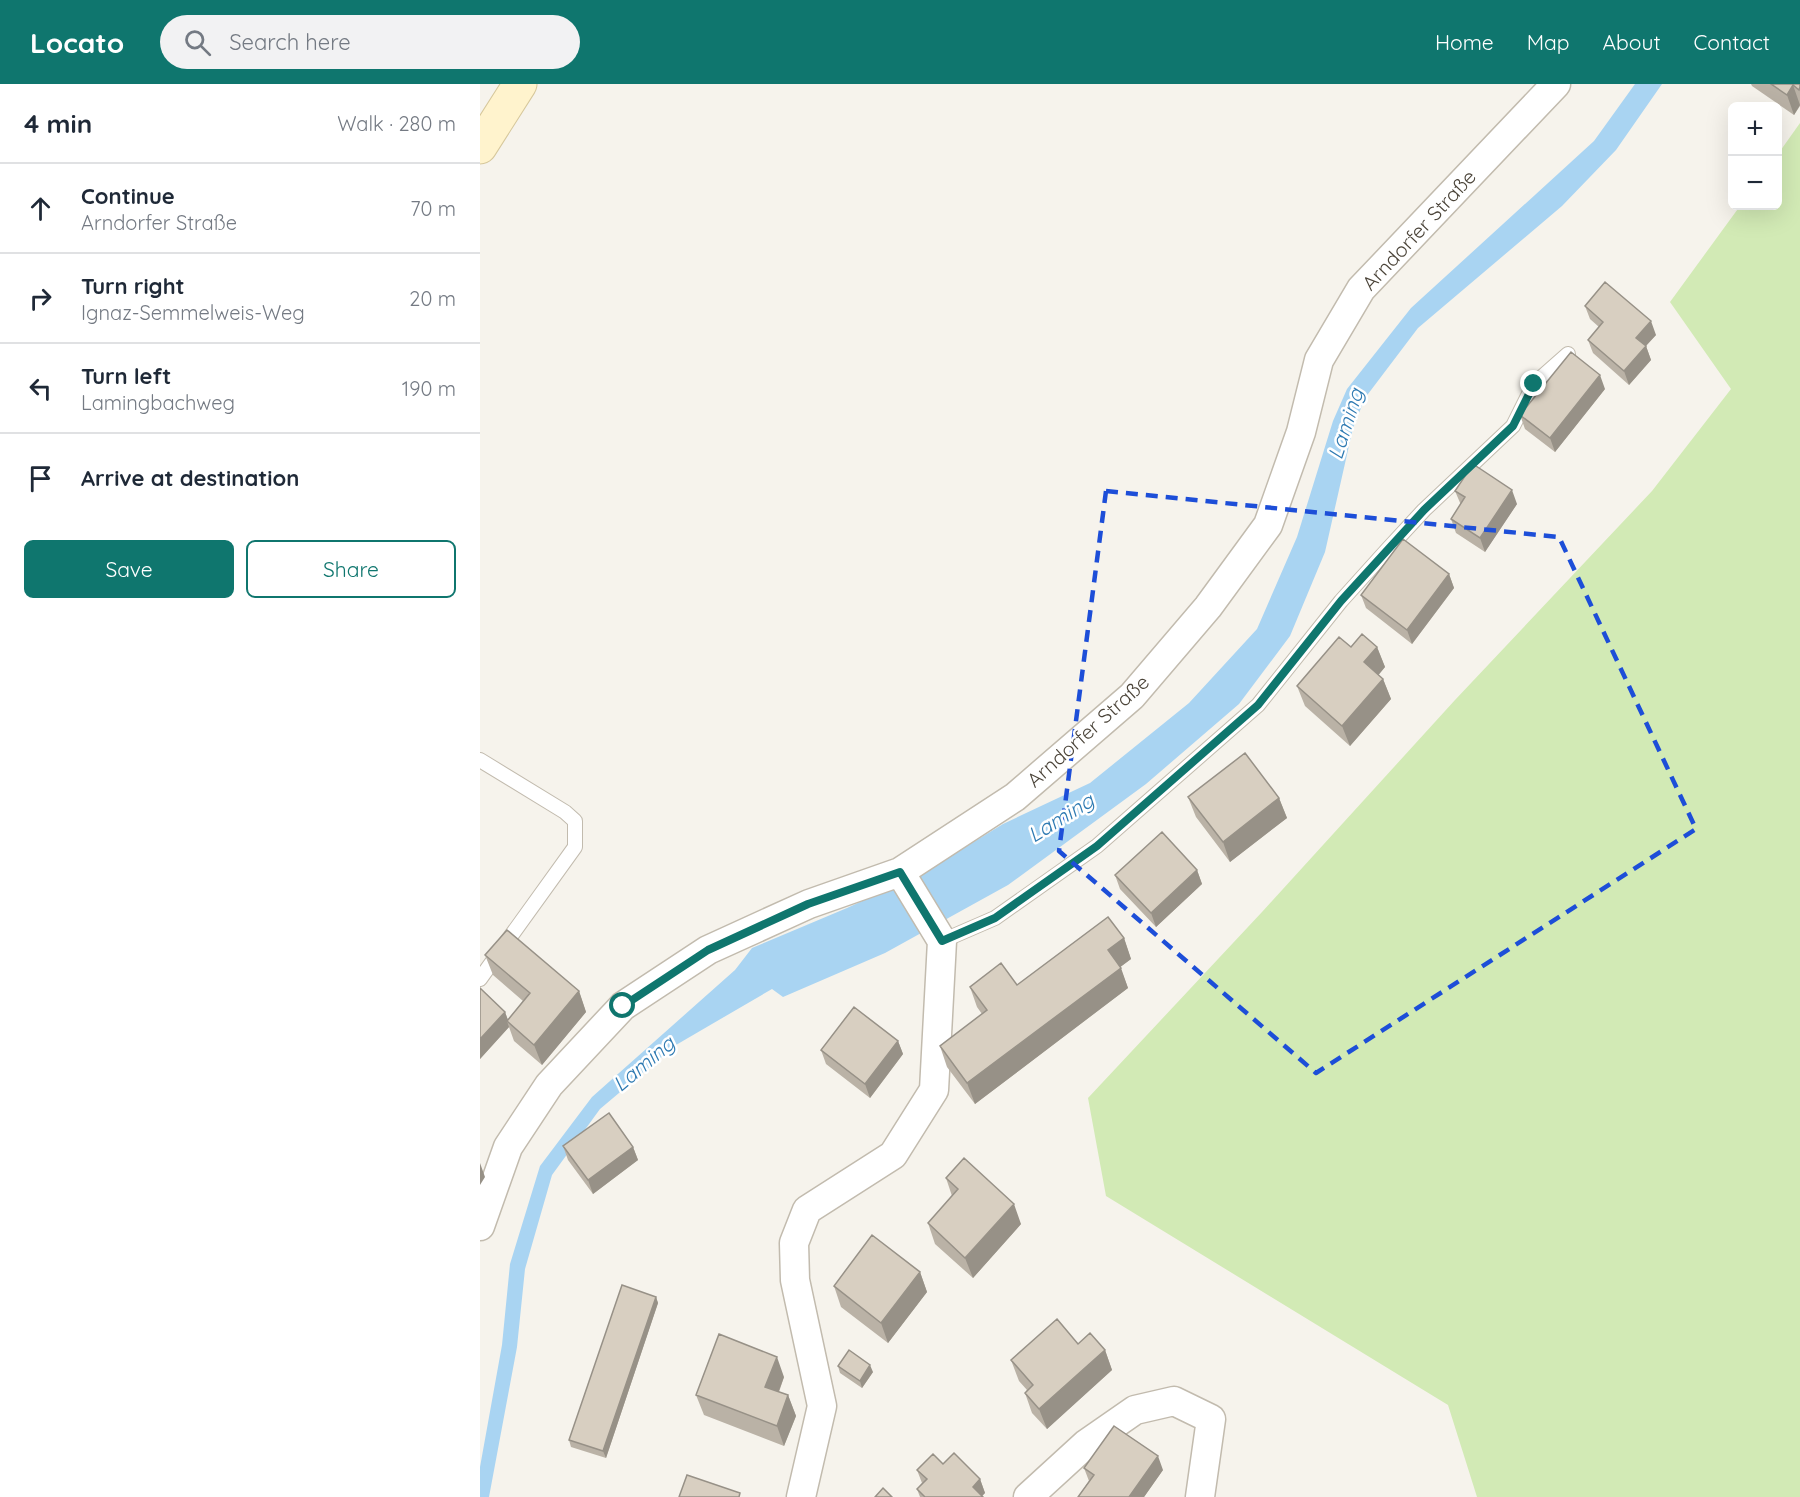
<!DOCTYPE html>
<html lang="en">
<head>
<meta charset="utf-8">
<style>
	body { margin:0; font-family:Quicksand,sans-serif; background:#f2f2f3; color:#1f2937 }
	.controls { position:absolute; right:18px; top:18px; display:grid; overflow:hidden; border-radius:9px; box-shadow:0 6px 24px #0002 }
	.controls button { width:54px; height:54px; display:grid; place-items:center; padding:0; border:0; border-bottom:2px solid #e0e1e3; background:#fff; color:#1f2937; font:30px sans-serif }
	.stop { position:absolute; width:18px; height:18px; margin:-14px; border:4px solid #0f766e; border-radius:50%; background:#fff }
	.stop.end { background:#0f766e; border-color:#fff; box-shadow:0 2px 6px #0008 }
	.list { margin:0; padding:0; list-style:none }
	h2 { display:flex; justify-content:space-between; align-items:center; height:78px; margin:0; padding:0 24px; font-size:26px }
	h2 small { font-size:20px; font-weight:400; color:#747a83 }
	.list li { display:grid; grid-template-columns:39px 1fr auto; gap:18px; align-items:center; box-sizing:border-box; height:90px; padding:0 24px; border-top:2px solid #e0e1e3 }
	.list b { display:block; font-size:22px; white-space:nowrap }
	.list p { margin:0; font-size:20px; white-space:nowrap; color:#747a83 }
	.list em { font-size:20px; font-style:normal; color:#747a83 }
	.actions { display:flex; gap:12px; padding:18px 24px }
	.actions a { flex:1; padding:14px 0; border:2px solid #0f766e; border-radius:9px; text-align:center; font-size:21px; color:#0f766e }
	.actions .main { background:#0f766e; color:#fff }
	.icon { flex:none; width:33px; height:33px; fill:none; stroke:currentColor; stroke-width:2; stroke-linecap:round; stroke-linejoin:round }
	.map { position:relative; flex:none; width:1320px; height:1413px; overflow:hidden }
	header { display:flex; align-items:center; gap:36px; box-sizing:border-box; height:84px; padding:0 30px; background:#0f766e; color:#fff }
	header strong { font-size:28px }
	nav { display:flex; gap:33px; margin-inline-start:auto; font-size:21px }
	.search { width:420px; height:54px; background:#f2f2f3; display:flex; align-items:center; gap:15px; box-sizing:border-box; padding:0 21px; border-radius:33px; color:#747a83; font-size:22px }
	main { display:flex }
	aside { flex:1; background:#fff }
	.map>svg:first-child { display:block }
</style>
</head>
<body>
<header>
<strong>Locato</strong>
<div class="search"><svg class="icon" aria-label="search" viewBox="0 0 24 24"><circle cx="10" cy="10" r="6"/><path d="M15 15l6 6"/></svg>Search here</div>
<nav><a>Home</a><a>Map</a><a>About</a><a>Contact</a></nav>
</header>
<main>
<aside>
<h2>4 min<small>Walk · 280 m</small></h2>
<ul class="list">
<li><svg class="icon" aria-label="ahead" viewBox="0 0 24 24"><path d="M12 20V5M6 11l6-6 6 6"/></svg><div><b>Continue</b><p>Arndorfer Straße</p></div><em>70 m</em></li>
<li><svg class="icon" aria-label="right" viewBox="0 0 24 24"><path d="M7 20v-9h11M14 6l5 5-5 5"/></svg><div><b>Turn right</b><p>Ignaz-Semmelweis-Weg</p></div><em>20 m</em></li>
<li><svg class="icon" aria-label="left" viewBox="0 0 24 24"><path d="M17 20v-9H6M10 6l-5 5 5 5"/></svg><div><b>Turn left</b><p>Lamingbachweg</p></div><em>190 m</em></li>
<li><svg class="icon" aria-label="arrive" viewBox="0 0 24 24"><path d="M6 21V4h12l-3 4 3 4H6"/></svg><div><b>Arrive at destination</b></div></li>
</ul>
<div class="actions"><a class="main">Save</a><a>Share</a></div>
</aside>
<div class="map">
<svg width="1320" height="1413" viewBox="0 0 1320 1413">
	<rect width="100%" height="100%" fill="#f6f3ec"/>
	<path fill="#d2eab5" d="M 1320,39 L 1320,1413 L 997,1413 L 968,1321 L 626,1112 L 608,1014 L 782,828 L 975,616 L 1172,407 L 1251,305 L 1190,218 L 1260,122 L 1298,122 L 1298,70 Z"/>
	<path fill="#a9d4f2" d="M 1155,0 L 1182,0 L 1136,66 L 1082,122 L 938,244 L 885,314 L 873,344 L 845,468 L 810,552 L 759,620 L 666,700 L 528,801 L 405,869 L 303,913 L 292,905 L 196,961 L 120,1025 L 72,1091 L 45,1185 L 37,1263 L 9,1413 L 0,1413 L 0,1383 L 22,1261 L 30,1180 L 60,1082 L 112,1013 L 255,886 L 272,864 L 367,824 L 443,789 L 523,740 L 610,699 L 709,619 L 777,545 L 817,453 L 853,337 L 867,305 L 931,224 L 1114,57 Z"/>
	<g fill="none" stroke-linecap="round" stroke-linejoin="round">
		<defs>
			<path id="service" d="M 0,676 L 85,728 L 95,737 L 95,763 L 0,895
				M 462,857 L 515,834 L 617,762 L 778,621 L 861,517 L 907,466 L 944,426 L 1033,342 L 1054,300 L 1088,270"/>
			<path id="minor" d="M 0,1142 L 28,1063 L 69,1001 L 143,922 L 228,866 L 329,820 L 420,788 L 535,713 L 652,612 L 728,523 L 788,441 L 821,348 L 839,276 L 881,205 L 1076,0
				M 321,1413 L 342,1322 L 315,1196 L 314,1159 L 327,1126 L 413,1071 L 454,1006 L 462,857 L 420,788
				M 548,1413 L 606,1360 L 655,1326 L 694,1317 L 731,1335 L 720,1413"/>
			<path id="secondary" d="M 0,63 L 40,0"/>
		</defs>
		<use href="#service" stroke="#c2bbae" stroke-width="16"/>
		<use href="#minor" stroke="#c2bbae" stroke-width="31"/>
		<use href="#secondary" stroke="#d6c79b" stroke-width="35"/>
		<use href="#service" stroke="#fff" stroke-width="14"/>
		<use href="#minor" stroke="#fff" stroke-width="28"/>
		<use href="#secondary" stroke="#fff3cd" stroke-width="33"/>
	</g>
	<path fill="#bab2a6" d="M 1271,0 L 1320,0 L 1320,22 L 1314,31 L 1272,2 Z
		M 1105,222 L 1176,251 L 1166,262 L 1171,276 L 1149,301 L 1113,269 L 1108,256 L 1119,243 L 1110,235 Z
		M 1125,305 L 1075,368 L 1045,345 L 1040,331 Z
		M 975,407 L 1037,420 L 1005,468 L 976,449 L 971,435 L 981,421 Z
		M 969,490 L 974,504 L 932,560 L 886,524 L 881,511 Z
		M 871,563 L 897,563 L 905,583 L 898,591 L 903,595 L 911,615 L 870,662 L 825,622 L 817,602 Z
		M 708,713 L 799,714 L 807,734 L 750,778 L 716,733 Z
		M 717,786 L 722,800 L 676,843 L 640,805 L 635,791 Z
		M 644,854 L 651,875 L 640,883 L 648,904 L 495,1020 L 467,983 L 460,962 L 502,930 L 497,923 L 490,903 L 537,901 Z
		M 5,871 L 99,907 L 106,928 L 62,981 L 34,957 L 29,943 L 0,975 L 0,904 L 25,928 L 28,936 L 43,917 L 13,891 Z
		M 418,957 L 423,970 L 390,1014 L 346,980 L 341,966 Z
		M 83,1062 L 153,1063 L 158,1076 L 113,1110 L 88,1076 Z
		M 466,1094 L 541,1140 L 493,1194 L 455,1160 L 448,1139 L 472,1112 Z
		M 440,1188 L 447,1208 L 408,1259 L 361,1223 L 354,1202 Z
		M 176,1213 L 178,1219 L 126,1374 L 91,1363 L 89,1356 Z
		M 598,1260 L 625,1266 L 632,1286 L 567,1345 L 552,1329 L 545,1309 L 547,1306 L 539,1297 L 531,1276 Z
		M 358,1282 L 393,1288 L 382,1304 L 360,1289 Z
		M 304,1293 L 299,1308 L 308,1311 L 316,1332 L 304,1362 L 224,1331 L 216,1311 Z
		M 463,1380 L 500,1395 L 505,1409 L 502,1412 L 503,1413 L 440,1413 L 437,1405 L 442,1399 L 437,1386 Z
		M 604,1384 L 683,1386 L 664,1413 L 598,1413 L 609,1397 Z"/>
	<path fill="#979187" d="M 1313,1 L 1320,21 L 1314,31 L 1307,11 Z
		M 1171,237 L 1176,251 L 1161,267 L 1156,254 Z
		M 1166,262 L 1171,276 L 1149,301 L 1144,287 Z
		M 1120,291 L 1125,305 L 1075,368 L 1070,354 Z
		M 1032,406 L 1037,420 L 1005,468 L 1000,454 Z
		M 969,490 L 974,504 L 932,560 L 927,546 Z
		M 897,563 L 905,583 L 892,599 L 884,578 Z
		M 903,595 L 911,615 L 870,662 L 862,642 Z
		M 799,714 L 807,734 L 750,778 L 743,758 Z
		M 717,786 L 722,800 L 676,843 L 671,829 Z
		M 644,854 L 651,875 L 635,887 L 628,866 Z
		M 641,884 L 648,904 L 495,1020 L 487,999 Z
		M 99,907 L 106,928 L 62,981 L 54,961 Z
		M 25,928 L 29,939 L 27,937 L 29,943 L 0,975 L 0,955 Z
		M 418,957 L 423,970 L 390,1014 L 385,1000 Z
		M 153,1063 L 158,1076 L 113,1110 L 108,1096 Z
		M 0,1079 L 5,1093 L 0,1101 Z
		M 534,1120 L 541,1140 L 493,1194 L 485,1174 Z
		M 440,1188 L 447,1208 L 408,1259 L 401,1239 Z
		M 176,1213 L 178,1219 L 126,1374 L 123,1367 Z
		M 625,1266 L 632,1286 L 567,1345 L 559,1325 Z
		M 297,1273 L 304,1293 L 293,1323 L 285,1303 Z
		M 390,1281 L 393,1288 L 382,1304 L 380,1297 Z
		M 308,1311 L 316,1332 L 304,1362 L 297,1342 Z
		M 678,1372 L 683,1386 L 664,1413 L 649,1413 Z
		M 500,1395 L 505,1409 L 501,1413 L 493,1403 Z"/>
	<path fill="#d8cfc1" stroke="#979187" stroke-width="1.5" d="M 1291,0 L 1320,0 L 1320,3 L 1319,6 L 1313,1 L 1307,11 Z
		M 1125,198 L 1171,237 L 1156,254 L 1166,262 L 1144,287 L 1108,256 L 1123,238 L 1105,222 Z
		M 1091,268 L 1120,291 L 1070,354 L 1040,331 Z
		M 993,380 L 1032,406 L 1000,454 L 971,435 L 985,413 L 975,407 Z
		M 923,455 L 969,490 L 927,546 L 881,511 Z
		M 882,550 L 897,563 L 884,578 L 903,595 L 862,642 L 817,602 L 859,553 L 871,563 Z
		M 765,669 L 799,714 L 743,758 L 708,713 Z
		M 682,748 L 717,786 L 671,829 L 635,791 Z
		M 628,833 L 644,854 L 628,866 L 641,884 L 487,999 L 460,962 L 507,926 L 490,903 L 521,879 L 537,901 Z
		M 27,846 L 99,907 L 54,961 L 27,937 L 50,909 L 5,871 Z
		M 0,904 L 25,928 L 0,955 Z
		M 374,923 L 418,957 L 385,1000 L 341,966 Z
		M 129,1029 L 153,1063 L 108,1096 L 83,1062 Z
		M 484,1074 L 534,1120 L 485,1174 L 448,1139 L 478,1105 L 466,1094 Z
		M 392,1151 L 440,1188 L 401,1239 L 354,1202 Z
		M 142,1201 L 176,1213 L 123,1367 L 89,1356 Z
		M 577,1235 L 598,1260 L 610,1249 L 625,1266 L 559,1325 L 545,1309 L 553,1301 L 531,1276 Z
		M 239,1250 L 297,1273 L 285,1303 L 308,1311 L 297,1342 L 216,1311 Z
		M 369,1266 L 390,1281 L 380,1297 L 358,1282 Z
		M 634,1342 L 678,1372 L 649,1413 L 598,1413 L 614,1391 L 604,1384 Z
		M 474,1369 L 500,1395 L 493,1403 L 503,1413 L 445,1413 L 437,1405 L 447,1395 L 437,1386 L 453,1370 L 463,1380 Z
		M 207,1391 L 260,1409 L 259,1413 L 199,1413 Z
		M 403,1404 L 412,1413 L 395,1413 Z"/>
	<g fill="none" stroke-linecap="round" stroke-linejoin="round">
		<path stroke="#0f766e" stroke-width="8" d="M 143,922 L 228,866 L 328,820 L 420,788 L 462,857 L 515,834 L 617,762 L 778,621 L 861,517 L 944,426 L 1033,342 L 1054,300"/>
	</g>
	<path fill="none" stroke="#1d4ed8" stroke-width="4.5" stroke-dasharray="12 8" stroke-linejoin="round" d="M 626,407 L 1079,453 L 1216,745 L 836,989 L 579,767 Z"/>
	<g text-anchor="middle" stroke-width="5" stroke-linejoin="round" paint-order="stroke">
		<g font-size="20" fill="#4b4439" stroke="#fff">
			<text transform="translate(939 146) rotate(-47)" y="7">Arndorfer Straße</text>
			<text transform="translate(608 647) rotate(-42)" y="7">Arndorfer Straße</text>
		</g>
		<g font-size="21" font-style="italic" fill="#2e7ab2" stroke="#fff">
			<text transform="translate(866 340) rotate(-72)" y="7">Laming</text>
			<text transform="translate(581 734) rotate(-32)" y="7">Laming</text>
			<text transform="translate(164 980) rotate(-40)" y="7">Laming</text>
		</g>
	</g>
</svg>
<div class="controls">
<button>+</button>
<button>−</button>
</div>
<div class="stop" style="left:143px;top:922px"></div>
<div class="stop end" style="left:1054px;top:300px"></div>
</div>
</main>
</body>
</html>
